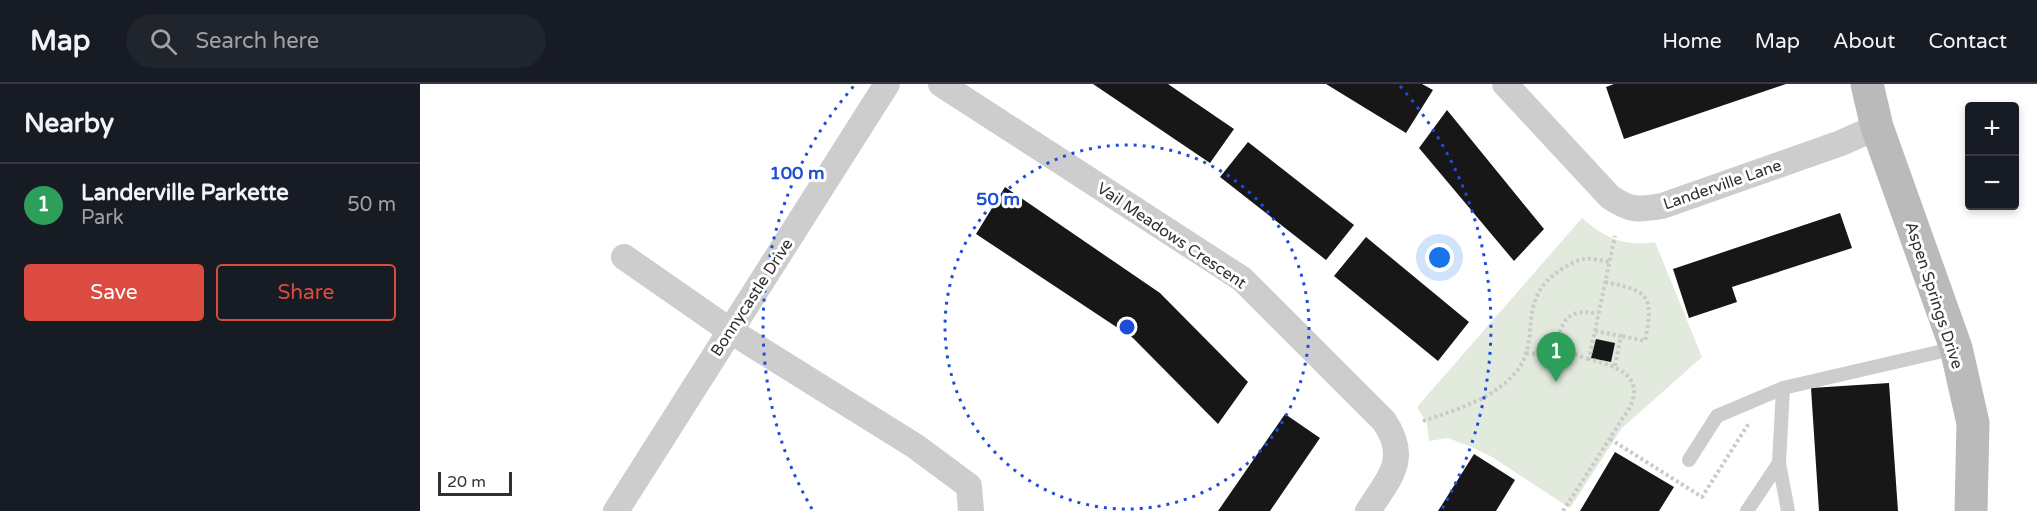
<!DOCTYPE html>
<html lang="en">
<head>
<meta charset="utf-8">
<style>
	body { margin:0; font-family:"Varela Round",sans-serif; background:#20242c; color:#f1f3f6 }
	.controls { position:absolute; right:18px; top:18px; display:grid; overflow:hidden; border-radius:6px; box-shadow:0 3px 9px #0003 }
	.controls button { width:54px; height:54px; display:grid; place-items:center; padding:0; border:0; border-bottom:2px solid #363941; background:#171b24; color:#f1f3f6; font:30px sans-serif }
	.scale { position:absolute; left:18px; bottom:15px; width:74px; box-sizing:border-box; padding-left:6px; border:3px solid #303030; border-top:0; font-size:16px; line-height:21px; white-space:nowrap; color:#303030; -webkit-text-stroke:4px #fff; paint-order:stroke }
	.you { position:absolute; left:1020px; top:174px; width:21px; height:21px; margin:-15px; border:4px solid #fff; border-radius:50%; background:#1a73e8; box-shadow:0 0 0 9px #1a73e833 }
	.badge { display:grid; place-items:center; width:39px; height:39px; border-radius:50%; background:#db4b3f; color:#fff; font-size:20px; font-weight:700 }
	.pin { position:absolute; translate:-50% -50px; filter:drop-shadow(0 2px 3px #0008) }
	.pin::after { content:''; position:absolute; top:32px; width:21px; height:18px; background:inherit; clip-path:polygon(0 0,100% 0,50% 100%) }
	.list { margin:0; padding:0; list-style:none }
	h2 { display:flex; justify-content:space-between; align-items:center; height:78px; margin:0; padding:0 24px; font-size:26px }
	h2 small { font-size:20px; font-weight:400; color:#9ea1a6 }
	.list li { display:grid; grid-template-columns:39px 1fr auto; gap:18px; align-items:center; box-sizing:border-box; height:84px; padding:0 24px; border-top:2px solid #363941 }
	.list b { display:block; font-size:22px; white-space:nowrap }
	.list p { margin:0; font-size:20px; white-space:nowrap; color:#9ea1a6 }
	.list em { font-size:20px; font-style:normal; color:#9ea1a6 }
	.actions { display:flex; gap:12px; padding:18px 24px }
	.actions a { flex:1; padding:14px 0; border:2px solid #db4b3f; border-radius:6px; text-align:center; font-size:21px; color:#db4b3f }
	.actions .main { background:#db4b3f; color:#fff }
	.icon { flex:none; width:33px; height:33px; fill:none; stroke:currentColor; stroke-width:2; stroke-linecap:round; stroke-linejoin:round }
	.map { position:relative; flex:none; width:1617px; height:427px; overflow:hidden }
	header { display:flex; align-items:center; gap:36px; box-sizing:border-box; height:84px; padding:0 30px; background:#171b24; border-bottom:2px solid #363941 }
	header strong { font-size:28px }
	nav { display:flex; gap:33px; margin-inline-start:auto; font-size:21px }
	.search { width:420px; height:54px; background:#20242c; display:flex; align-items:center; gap:15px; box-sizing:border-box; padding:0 21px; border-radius:33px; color:#9ea1a6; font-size:22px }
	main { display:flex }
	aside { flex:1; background:#171b24 }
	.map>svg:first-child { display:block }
</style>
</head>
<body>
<header>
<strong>Map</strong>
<div class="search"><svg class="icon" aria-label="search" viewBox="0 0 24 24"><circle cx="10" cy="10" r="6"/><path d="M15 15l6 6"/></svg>Search here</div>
<nav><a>Home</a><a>Map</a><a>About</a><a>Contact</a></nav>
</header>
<main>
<aside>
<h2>Nearby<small></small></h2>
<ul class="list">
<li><span class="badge" style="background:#2e9e5b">1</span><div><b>Landerville Parkette</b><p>Park</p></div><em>50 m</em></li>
</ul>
<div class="actions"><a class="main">Save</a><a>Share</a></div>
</aside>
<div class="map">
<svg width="1617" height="427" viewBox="0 0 1617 427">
	<rect width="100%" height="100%" fill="#fff"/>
	<path fill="#e2e9dd" d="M 1162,134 C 1184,154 1205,163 1235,158 L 1282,273 L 1202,344 L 1150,424 L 1072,373 L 1054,364 L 1028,354 L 1009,357 L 1007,339 L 997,323 Z"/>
	<path fill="#171717" d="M 673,0 L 748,0 L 814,45 L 790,79 Z
		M 906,0 L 1002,0 L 1013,6 L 986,49 Z
		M 1194,0 L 1366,0 L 1204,55 L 1186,3 Z
		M 1027,26 L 1124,145 L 1094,177 L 999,64 Z
		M 828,58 L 934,141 L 906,176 L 800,93 Z
		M 585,103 L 740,209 L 828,298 L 798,340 L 713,254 L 556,150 Z
		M 1420,129 L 1432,164 L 1312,203 L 1317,218 L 1269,234 L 1253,185 Z
		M 946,153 L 1049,238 L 1018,277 L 914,192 Z
		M 1176,255 L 1195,259 L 1191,278 L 1171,274 Z
		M 1469,299 L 1478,427 L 1399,427 L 1391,304 Z
		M 865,330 L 900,354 L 850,427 L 798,427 Z
		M 1195,368 L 1254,403 L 1239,427 L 1160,427 Z
		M 1054,370 L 1095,396 L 1076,427 L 1018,427 Z"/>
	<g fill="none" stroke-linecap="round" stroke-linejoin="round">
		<path stroke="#cacaca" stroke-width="4" stroke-dasharray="3 3" stroke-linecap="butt" d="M 1185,198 C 1230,207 1234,212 1225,257 L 1201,252
			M 1175,247 L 1201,252 L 1195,282
			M 1106,269 L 1137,271 L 1149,269
			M 1169,275 C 1153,271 1143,266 1140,248 C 1146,228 1159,226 1178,230
			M 1003,337 C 1035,326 1072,316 1095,289 C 1124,256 1093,216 1142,185 C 1160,173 1168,173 1189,178
			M 1190,355 L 1282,413 L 1329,339
			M 1143,427 L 1210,323 C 1225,290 1194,282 1169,275 L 1195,152"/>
		<path stroke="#cdcdcd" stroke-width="14" d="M 1363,304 L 1359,379 L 1368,427
			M 1269,376 L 1297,332 L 1363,304 L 1536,264
			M 1327,427 L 1359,379"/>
		<path stroke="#cdcdcd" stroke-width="26" d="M 521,0 L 822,195 L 964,337 C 990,375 969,394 948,427
			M 1085,0 L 1190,113 C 1211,127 1217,126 1242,122 L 1421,59 L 1457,43
			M 204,173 L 309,246 L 495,362 L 549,402 L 551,427
			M 196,427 L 467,0"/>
		<path stroke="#bababa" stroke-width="33" d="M 1447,0 L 1457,43 L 1536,264 L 1553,339 L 1551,427"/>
	</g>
	<g fill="none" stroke="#1d4ed8" stroke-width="3" stroke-dasharray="3 6">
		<circle cx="707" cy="243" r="182"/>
		<path d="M392 425A364 364 0 0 1 434 2M980 2A364 364 0 0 1 1022 425"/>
	</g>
	<g text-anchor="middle" stroke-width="6" stroke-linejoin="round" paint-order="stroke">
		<g font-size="16" fill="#303030" stroke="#fff">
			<text transform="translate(1302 100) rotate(-19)" y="6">Landerville Lane</text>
			<text transform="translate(752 151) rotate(34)" y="6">Vail Meadows Crescent</text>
			<text transform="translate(1515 211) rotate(72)" y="6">Aspen Springs Drive</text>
			<text transform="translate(331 213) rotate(-57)" y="6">Bonnycastle Drive</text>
		</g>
	</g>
	<circle cx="707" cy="243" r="9" fill="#1d4ed8" stroke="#fff" stroke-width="3"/>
	<g font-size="18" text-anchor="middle" font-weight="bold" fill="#1d4ed8" stroke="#fff" stroke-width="6" stroke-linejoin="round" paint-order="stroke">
		<text x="377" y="95">100 m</text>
		<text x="578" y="121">50 m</text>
	</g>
</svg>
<div class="controls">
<button>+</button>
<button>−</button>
</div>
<div class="scale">20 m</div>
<div class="you"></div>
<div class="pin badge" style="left:1136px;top:298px;background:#2e9e5b">1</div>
</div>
</main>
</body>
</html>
